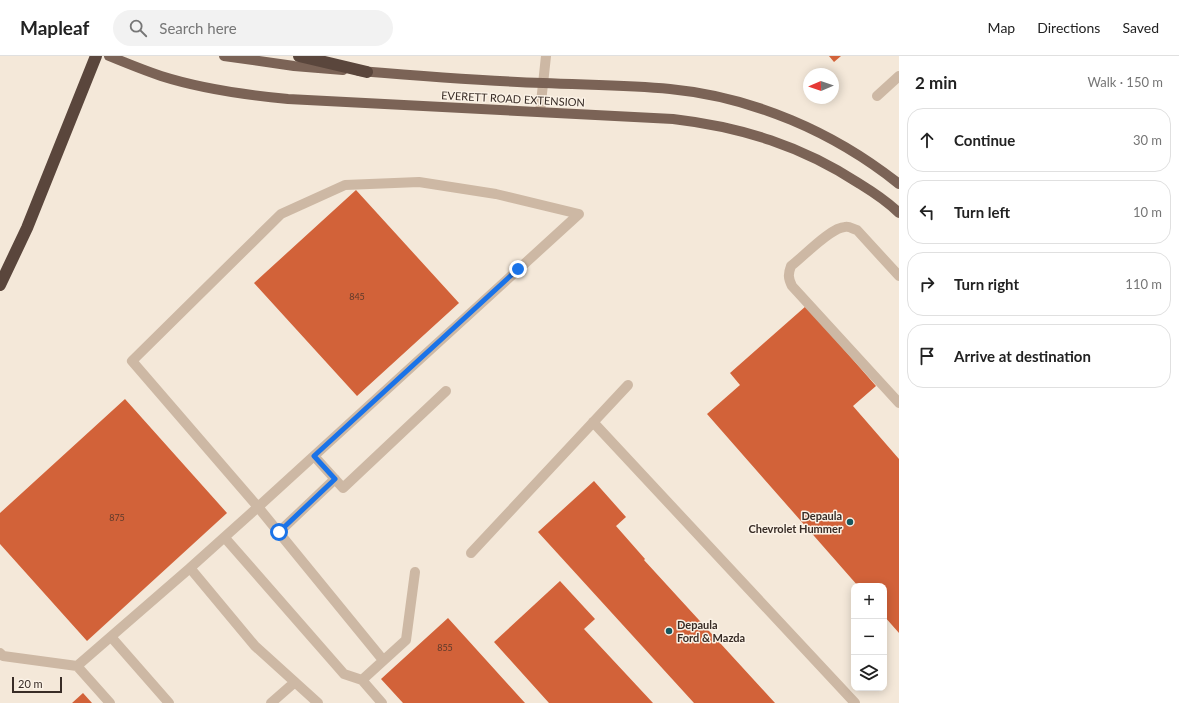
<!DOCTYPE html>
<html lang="en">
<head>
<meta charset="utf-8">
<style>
	body { margin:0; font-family:Lato,sans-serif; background:#f2f2f2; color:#222 }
	.controls { position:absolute; right:12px; bottom:12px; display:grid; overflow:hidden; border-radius:8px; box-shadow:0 2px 10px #0003 }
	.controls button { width:36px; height:36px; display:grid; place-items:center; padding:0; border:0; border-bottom:1px solid #e0e0e0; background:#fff; color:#222; font:20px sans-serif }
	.compass { position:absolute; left:803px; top:12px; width:36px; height:36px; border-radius:50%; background:#fff; box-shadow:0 2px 10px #0003; rotate:268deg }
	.scale { position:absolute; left:12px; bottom:10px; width:50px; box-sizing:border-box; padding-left:4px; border:2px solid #382c26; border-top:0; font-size:11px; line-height:14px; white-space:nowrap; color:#382c26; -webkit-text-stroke:3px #fbf2e6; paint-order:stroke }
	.stop { position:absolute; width:12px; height:12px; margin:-9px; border:3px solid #1a73e8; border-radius:50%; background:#fff }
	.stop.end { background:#1a73e8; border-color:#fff; box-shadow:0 1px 4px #0008 }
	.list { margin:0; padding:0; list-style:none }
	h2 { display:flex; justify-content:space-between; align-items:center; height:52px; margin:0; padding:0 16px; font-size:17px }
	h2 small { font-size:13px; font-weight:400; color:#767676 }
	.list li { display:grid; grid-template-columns:26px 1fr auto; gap:12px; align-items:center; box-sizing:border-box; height:64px; margin:0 8px 8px; padding:0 8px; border:1px solid #e0e0e0; border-radius:16px }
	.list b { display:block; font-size:15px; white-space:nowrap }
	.list em { font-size:13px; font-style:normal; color:#767676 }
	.icon { flex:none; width:22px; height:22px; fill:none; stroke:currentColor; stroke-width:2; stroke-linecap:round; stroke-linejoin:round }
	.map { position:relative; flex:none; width:899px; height:647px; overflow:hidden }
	header { display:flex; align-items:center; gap:24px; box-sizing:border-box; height:56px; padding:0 20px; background:#fff; border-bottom:1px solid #e0e0e0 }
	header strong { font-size:19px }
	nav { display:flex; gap:22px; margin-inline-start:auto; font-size:14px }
	.search { width:280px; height:36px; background:#f2f2f2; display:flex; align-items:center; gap:10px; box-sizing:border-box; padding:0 14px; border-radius:22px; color:#767676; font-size:15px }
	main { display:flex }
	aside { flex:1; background:#fff }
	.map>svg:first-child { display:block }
</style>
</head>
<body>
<header>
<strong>Mapleaf</strong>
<div class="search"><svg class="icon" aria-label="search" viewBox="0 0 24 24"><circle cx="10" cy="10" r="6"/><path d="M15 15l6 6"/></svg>Search here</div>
<nav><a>Map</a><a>Directions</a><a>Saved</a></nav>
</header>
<main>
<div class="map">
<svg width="899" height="647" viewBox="0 0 899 647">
	<rect width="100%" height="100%" fill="#f4e8d9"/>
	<path fill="#d26239" d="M 829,0 L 841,0 L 834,6 Z
		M 356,134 L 459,247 L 357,340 L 254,227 Z
		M 806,250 L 876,330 L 853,350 L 899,403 L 899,577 L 884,560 L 884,530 L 858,530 L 707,358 L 740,329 L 730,317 Z
		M 125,343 L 227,457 L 87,585 L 0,488 L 0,457 Z
		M 594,425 L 626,461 L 616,470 L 645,503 L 644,504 L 775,647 L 694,647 L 538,476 Z
		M 560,525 L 595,563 L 584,573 L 653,647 L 549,647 L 494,586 Z
		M 448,562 L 525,647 L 403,647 L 381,623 Z
		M 83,637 L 92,647 L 72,647 Z"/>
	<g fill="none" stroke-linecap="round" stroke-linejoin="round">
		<path stroke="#cdb8a4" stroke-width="10" d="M 877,40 L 899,20
			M 540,56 L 546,0
			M 899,220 L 857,174 C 853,173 849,170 845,171 C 831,171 803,201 791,210 C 788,218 788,222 792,230 L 899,347
			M 593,366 L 855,647
			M 314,400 L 343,432 L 446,335
			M 279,476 L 335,423
			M 225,482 L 344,618 L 362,624 L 382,647
			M 471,497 L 628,329
			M 112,582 L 169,647
			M 0,597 L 3,600 L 77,610 L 190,512
			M 77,610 L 110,647
			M 362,624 L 406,584 L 415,516
			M 271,647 L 295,626
			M 318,647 L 255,590 L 190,512 L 258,451 L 579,158 L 496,138 L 419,126 L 345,129 L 281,158 L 132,305 L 258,451 L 383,604"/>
		<path stroke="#7b6356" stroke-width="10" d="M 109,0 C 126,7 143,14 161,20 C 202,33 245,39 288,43 L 673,63 C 742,71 802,90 860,128 C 873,136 888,146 899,157
			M 224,0 L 294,10 L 343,14
			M 359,15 C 420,20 482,25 543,27 C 586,29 628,29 670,33 C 753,41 834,76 899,128"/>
		<path stroke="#5a463c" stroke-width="12" d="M 299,0 L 367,16
			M 0,229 L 27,172 L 96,0"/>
	</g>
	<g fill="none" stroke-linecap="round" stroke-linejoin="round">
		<path stroke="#1a73e8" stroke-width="5" d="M 279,476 L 335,423 L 314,400 L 518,213"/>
	</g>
	<g fill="#17575e" stroke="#fbf2e6" stroke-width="1.5">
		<circle cx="850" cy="466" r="4"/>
		<circle cx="669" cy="575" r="4"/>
	</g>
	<g text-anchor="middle" stroke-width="3" stroke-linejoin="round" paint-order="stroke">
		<g font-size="9" fill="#5e3a2b">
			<text x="357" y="244">845</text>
			<text x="117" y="465">875</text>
			<text x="445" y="595">855</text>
		</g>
		<g font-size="11" fill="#382c26" stroke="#fbf2e6">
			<text transform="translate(513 43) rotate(3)" y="4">EVERETT ROAD EXTENSION</text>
		</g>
		<g font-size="11" font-weight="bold" fill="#382c26" stroke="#fbf2e6" text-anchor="end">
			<text x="842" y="464">Depaula<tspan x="842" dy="13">Chevrolet Hummer</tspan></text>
			<text x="677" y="573" text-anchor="start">Depaula<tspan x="677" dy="13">Ford &amp; Mazda</tspan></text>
		</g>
	</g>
</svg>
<div class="controls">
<button>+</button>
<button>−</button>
<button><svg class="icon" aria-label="layers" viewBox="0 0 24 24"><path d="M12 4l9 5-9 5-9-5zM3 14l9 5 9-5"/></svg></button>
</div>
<svg class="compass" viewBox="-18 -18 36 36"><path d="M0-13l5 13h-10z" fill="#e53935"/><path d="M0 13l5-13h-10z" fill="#767676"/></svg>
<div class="scale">20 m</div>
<div class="stop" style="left:279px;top:476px"></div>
<div class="stop end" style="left:518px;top:213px"></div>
</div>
<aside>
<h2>2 min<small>Walk · 150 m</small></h2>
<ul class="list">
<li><svg class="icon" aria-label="ahead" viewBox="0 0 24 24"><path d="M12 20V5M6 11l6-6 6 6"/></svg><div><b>Continue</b></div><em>30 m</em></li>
<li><svg class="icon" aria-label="left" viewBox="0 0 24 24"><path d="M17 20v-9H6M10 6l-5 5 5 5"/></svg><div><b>Turn left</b></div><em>10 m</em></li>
<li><svg class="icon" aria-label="right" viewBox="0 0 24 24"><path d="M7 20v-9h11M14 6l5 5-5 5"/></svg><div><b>Turn right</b></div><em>110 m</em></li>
<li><svg class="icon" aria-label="arrive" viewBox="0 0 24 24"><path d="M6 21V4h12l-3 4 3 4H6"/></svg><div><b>Arrive at destination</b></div></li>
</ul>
</aside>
</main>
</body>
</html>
